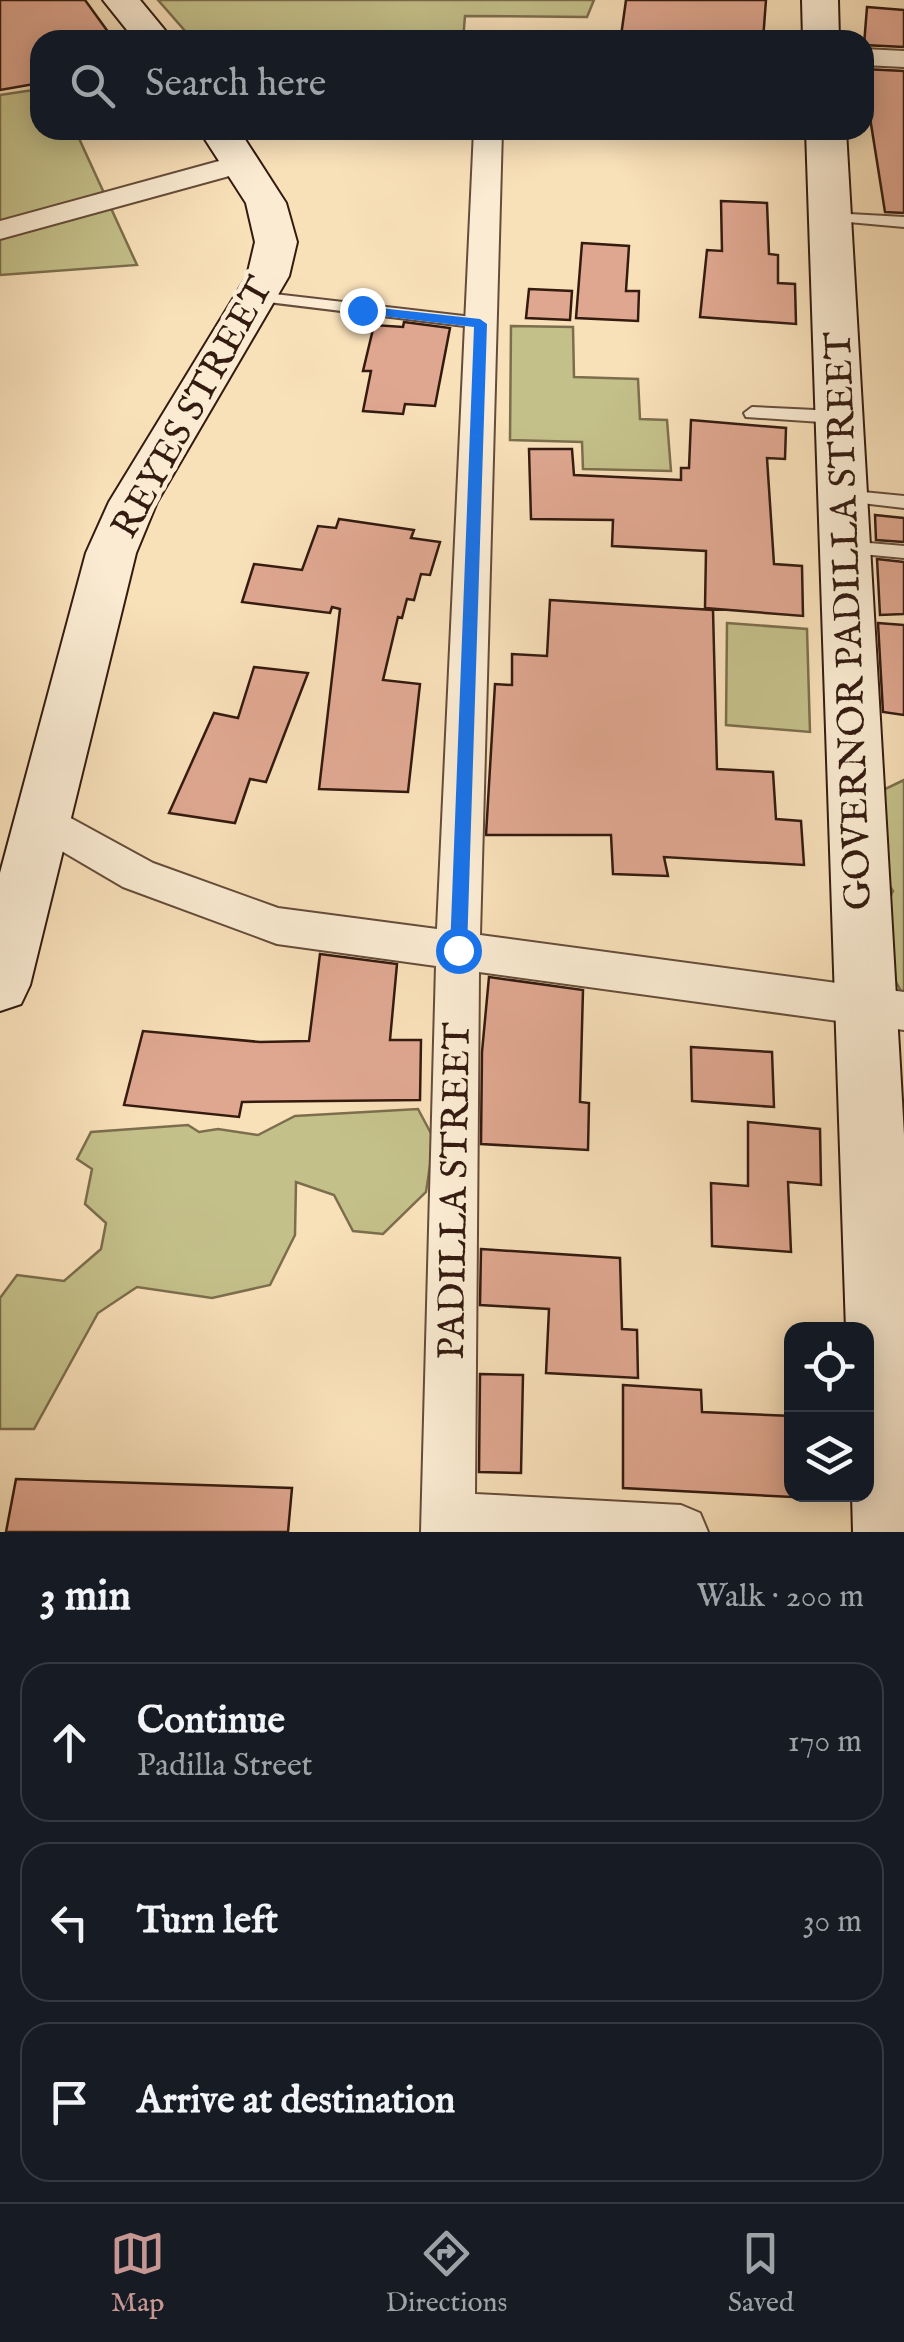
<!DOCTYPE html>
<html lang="en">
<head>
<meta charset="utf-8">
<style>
	body { margin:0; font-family:"IM FELL English",serif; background:#20242c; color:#f1f3f6 }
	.controls { position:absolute; right:30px; bottom:30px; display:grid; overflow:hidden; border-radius:20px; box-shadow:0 5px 25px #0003 }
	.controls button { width:90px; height:90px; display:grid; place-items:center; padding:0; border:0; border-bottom:2px solid #363941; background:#171b24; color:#f1f3f6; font:50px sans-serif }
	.stop { position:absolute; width:30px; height:30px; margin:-22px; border:8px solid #1a73e8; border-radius:50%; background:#fff }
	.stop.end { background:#1a73e8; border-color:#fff; box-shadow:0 2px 10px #0008 }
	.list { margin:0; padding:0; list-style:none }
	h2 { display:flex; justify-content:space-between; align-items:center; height:130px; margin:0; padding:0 40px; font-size:42px }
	h2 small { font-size:32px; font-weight:400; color:#9ea1a6 }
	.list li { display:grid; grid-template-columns:65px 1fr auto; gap:30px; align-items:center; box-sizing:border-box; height:160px; margin:0 20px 20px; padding:0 20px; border:2px solid #363941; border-radius:30px }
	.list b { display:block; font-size:38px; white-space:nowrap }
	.list p { margin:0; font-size:32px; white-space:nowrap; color:#9ea1a6 }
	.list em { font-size:32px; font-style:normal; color:#9ea1a6 }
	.icon { flex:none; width:55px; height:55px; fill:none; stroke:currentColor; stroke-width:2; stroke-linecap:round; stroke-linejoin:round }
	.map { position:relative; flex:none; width:904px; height:1532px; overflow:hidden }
	.search { position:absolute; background:#171b24; box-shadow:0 5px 25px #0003; left:30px; right:30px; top:30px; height:110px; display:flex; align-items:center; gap:25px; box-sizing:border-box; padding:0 35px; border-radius:30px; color:#9ea1a6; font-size:38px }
	.sheet { height:670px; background:#171b24 }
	nav { display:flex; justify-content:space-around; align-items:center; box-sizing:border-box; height:140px; border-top:2px solid #363941; background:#171b24; font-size:28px; color:#9ea1a6 }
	nav a { display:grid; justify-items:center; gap:5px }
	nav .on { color:#c59692 }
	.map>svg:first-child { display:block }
</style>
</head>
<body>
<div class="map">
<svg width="904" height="1532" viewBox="0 0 904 1532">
	<rect width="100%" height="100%" fill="#f8e0b9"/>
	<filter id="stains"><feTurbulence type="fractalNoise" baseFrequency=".002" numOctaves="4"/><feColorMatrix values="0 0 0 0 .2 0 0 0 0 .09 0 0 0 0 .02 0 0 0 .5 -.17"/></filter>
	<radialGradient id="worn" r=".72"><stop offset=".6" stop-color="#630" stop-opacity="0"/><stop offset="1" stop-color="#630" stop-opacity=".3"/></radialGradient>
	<path fill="#c4c08a" stroke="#7c6e4d" stroke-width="2.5" d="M 158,0 L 594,0 L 587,17 L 465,16 L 463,40 L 193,40 Z
		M 40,89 L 40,130 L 91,130 L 77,134 L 137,265 L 0,275 L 0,95 Z
		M 511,326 L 573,327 L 574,377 L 638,379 L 640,419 L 667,420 L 671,471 L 583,469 L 582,442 L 510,440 Z
		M 727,623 L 807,629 L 810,732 L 726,725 Z
		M 904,780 L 904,996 C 878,952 870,939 893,891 L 881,872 L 885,789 Z
		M 418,1109 L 434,1139 L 426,1192 L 383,1234 L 353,1231 L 334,1195 L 296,1182 L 295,1235 L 270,1285 L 212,1298 L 137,1287 L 98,1313 L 34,1429 L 0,1429 L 0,1298 L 17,1275 L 64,1281 L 101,1249 L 106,1223 L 85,1204 L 92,1169 L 77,1159 L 91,1132 L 188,1125 L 199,1132 L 218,1129 L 258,1135 L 295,1116 Z"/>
	<path fill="#dfa790" stroke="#341b10" stroke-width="2.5" d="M 0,0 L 85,0 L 114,40 L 40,40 L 40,83 L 0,90 Z
		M 626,0 L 766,0 L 763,40 L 621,36 Z
		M 867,7 L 904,10 L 904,47 L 864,45 Z
		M 864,69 L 904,71 L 904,213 L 885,212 L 868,105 L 864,105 Z
		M 721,201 L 767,203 L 769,254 L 778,255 L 778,283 L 795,284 L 796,324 L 700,317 L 707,250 L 722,251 Z
		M 582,243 L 629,246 L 626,291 L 639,291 L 638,321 L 576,318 Z
		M 529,289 L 572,291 L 570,320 L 526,318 Z
		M 404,322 L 450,328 L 435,406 L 405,404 L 403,414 L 363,411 L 371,371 L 363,371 L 374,325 L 403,327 Z
		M 691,420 L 786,428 L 785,459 L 767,458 L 774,564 L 802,566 L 803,616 L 705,608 L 706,551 L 612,546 L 613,520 L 531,519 L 529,449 L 572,449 L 574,475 L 681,480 L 681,468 L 689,468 Z
		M 875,515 L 904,518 L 904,542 L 876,540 Z
		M 339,519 L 414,530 L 411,538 L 440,542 L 430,575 L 421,574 L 414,600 L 407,599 L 402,618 L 398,617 L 383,680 L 420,684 L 408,792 L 319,789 L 340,609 L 332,607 L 330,613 L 242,602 L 254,564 L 302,570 L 318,526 L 336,528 Z
		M 877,559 L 904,562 L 904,614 L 880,615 Z
		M 550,600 L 713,610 L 717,769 L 773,772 L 776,819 L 801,821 L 804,865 L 664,857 L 668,876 L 613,874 L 611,835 L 486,835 L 495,684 L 512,685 L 512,654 L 547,656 Z
		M 878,623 L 904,625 L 904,715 L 883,712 Z
		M 254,667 L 308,673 L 266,782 L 250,779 L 235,823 L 169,813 L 214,713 L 238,718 Z
		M 320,954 L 397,964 L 390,1040 L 421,1040 L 420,1100 L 242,1102 L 239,1117 L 124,1105 L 143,1031 L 260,1042 L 309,1041 Z
		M 489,977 L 583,990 L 580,1102 L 589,1103 L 588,1150 L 481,1144 L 482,1052 Z
		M 691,1047 L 772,1052 L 774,1107 L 692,1101 Z
		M 748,1122 L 820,1129 L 821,1185 L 788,1182 L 791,1252 L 712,1246 L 711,1183 L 748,1186 Z
		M 481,1249 L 620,1258 L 622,1329 L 637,1330 L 638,1378 L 546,1373 L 549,1309 L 480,1305 Z
		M 480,1374 L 523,1375 L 521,1473 L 479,1472 Z
		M 623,1385 L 701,1390 L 702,1412 L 792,1416 L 792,1497 L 623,1488 Z
		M 16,1479 L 292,1488 L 288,1532 L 6,1532 Z"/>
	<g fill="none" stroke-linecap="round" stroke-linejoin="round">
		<defs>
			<path id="lane" d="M 831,213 L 904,217 L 904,227 L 826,220 L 824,217 Z
				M 257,292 L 481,318 L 489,323 L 481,328 L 251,300 L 251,294 Z
				M 752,407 L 836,411 L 844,417 L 836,423 L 746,417 L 744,413 Z
				M 842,490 L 904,496 L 904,508 L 836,500 L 833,496 L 836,492 Z
				M 846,541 L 904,546 L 904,558 L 840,552 L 837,547 Z"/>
			<path id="street" d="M 864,49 L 904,51 L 904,67 L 864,65 Z
				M 474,130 L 502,130 L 480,935 L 904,992 L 904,1030 L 479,972 L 475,1494 L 681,1505 L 700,1513 L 708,1532 L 421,1532 L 436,966 L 277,944 L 123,887 L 31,833 L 24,821 L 31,809 L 45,804 L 153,863 L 278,908 L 437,929 Z
				M 241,155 L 251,158 L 256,164 L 251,170 L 0,239 L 0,221 Z"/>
			<path id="secondary" d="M 103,0 L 140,0 L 173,40 L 135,40 Z
				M 802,0 L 838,0 L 839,40 L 803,40 Z
				M 199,130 L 239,130 L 286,203 L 297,242 L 289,276 L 157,502 L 136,553 L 30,985 L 21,1004 L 0,1011 L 0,873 L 86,553 L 109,502 L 247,276 L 255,242 L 246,203 Z
				M 806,130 L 846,130 L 904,1135 L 904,1532 L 853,1532 L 852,1494 L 866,1494 L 866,1330 L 846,1330 Z"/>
		</defs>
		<use href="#lane" stroke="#654c3a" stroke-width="4"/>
		<use href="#street" stroke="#654c3a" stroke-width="4"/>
		<use href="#secondary" stroke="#341b10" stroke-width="4"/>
		<use href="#lane" fill="#faebd2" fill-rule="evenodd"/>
		<use href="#street" fill="#faebd2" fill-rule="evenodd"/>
		<use href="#secondary" fill="#faebd2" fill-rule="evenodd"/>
	</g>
	<path fill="#1a73e8" d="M 362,306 L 480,319 L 487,324 L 467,950 L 458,957 L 450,950 L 474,327 L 357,313 L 355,310 Z"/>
	<g text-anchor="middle" stroke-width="9" stroke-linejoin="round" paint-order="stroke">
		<g font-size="38" fill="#341b10" stroke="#faebd2">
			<text transform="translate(191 407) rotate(-61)" y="13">REYES STREET</text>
			<text transform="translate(847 621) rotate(-92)" y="13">GOVERNOR PADILLA STREET</text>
			<text transform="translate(453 1191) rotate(-89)" y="13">PADILLA STREET</text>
		</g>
	</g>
	<rect width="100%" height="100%" filter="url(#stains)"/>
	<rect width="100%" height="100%" fill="url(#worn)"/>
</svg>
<div class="controls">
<button><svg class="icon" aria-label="locate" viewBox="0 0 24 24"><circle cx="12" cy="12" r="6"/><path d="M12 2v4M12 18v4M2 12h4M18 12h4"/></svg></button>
<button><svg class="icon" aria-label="layers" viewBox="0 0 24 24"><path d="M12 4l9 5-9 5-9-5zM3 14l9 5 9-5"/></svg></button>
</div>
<div class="stop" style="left:458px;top:950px"></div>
<div class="stop end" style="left:362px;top:310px"></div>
<div class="search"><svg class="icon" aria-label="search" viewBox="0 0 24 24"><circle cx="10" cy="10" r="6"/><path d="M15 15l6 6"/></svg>Search here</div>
</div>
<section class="sheet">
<h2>3 min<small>Walk · 200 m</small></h2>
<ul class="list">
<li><svg class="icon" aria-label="ahead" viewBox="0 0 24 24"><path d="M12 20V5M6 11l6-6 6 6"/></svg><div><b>Continue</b><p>Padilla Street</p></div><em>170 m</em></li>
<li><svg class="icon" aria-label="left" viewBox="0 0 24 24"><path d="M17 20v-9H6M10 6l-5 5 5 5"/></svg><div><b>Turn left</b></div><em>30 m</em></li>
<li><svg class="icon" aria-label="arrive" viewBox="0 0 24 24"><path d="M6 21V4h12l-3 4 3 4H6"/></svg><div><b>Arrive at destination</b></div></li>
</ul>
</section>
<nav>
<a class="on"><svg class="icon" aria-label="map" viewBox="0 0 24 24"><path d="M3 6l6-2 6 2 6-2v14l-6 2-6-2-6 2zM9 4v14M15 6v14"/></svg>Map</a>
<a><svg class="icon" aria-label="directions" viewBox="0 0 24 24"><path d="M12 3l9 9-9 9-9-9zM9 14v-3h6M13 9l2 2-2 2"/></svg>Directions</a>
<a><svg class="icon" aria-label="saved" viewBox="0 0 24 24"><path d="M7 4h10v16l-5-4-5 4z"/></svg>Saved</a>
</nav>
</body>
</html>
